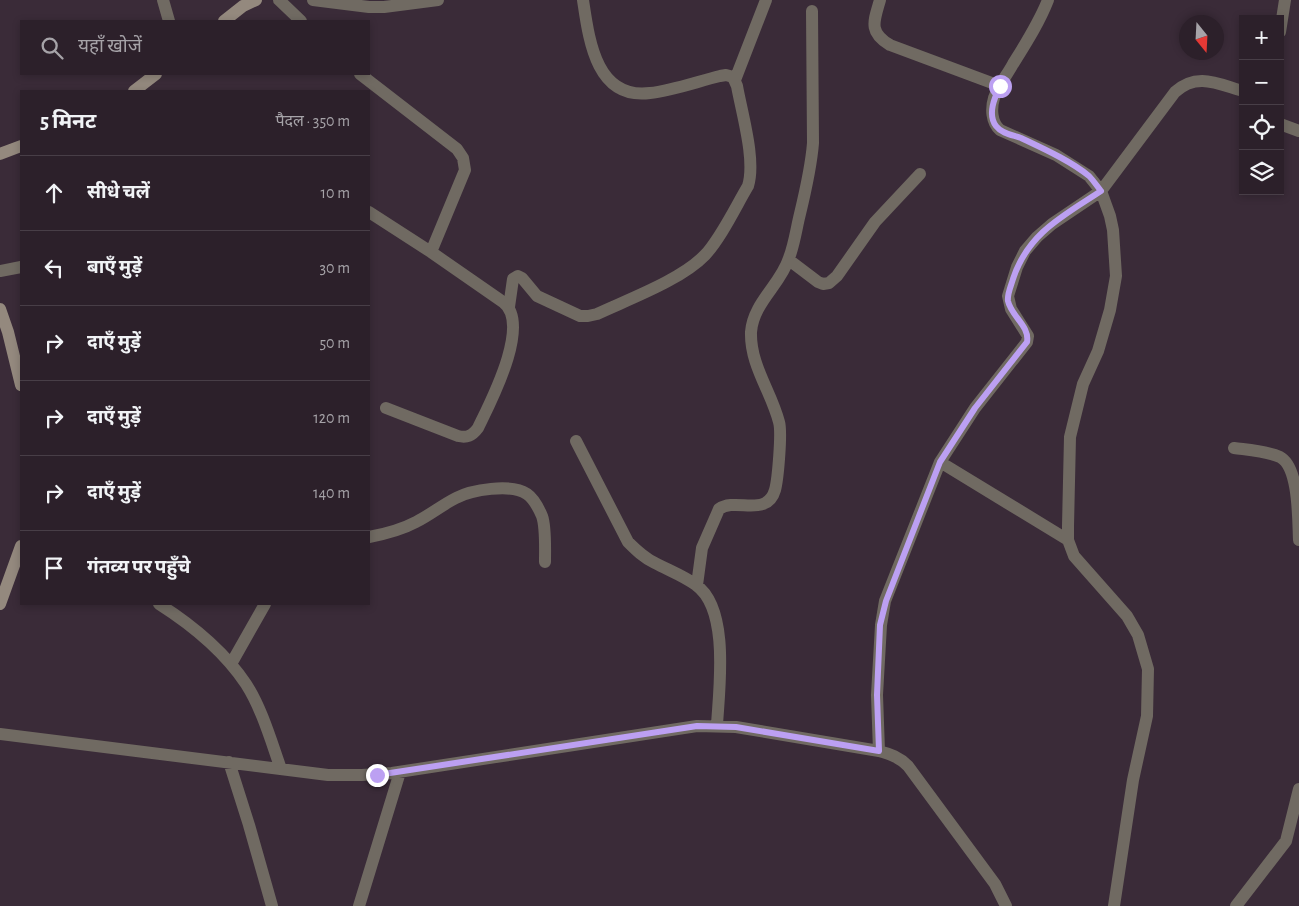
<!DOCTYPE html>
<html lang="hi">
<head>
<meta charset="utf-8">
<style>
	body { margin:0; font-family:"Alegreya Sans","Noto Sans Devanagari",sans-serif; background:#382d36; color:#f1f3f6 }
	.controls { position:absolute; right:15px; top:15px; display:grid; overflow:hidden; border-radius:0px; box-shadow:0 2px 8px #0003 }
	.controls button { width:45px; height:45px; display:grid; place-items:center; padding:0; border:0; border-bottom:1px solid #483e47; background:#2c202a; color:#f1f3f6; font:25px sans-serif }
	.compass { position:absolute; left:1179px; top:15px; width:45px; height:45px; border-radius:50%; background:#2c202a; box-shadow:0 2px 8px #0003; rotate:162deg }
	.stop { position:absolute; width:15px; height:15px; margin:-11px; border:4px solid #bca0f2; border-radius:50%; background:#fff }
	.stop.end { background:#bca0f2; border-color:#fff; box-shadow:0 1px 5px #0008 }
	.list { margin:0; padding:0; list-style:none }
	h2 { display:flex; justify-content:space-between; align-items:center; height:65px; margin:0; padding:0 20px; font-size:21px }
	h2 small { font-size:16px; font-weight:400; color:#a6a3a8 }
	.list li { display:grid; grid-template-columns:32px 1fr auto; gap:15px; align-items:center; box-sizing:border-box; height:75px; padding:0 20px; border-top:1px solid #483e47 }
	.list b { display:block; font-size:19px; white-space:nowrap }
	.list em { font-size:16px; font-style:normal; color:#a6a3a8 }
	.icon { flex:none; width:28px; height:28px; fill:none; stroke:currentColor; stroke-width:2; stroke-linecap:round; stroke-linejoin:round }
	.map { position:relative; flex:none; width:1299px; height:906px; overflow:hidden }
	.search { position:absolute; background:#2c202a; box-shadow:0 2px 8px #0003; left:20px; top:20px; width:350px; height:55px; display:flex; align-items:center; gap:12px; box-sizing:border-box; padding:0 18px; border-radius:0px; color:#a6a3a8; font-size:19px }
	.panel { position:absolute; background:#2c202a; box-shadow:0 2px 8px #0003; left:20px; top:90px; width:350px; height:515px; border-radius:0px }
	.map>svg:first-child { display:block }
</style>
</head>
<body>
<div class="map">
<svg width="1299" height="906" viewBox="0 0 1299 906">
	<rect width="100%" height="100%" fill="#3a2b38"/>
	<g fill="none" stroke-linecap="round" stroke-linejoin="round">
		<path stroke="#706a62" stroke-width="12" d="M 163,0 L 169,21
			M 279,0 L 301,21
			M 313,0 L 369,7 L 384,7 L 438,0
			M 880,0 C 874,21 868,32 890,45 L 1000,86
			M 1048,0 C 1039,23 1026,43 1013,64 C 1007,75 998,86 994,98 C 991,108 991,122 1000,130 L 1056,155 L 1089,176 L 1101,191 L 1110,216 L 1113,230 L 1116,276 L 1110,310 L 1098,351 L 1083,384 L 1070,437 L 1068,526 L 1068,540 L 1074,556 L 1127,616 L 1138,635 L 1148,669 L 1147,716 L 1133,780 L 1114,906
			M 1280,32 L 1285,0
			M 360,74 L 457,149 L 463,158 L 465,170 L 431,252
			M 735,80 L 766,0
			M 1280,124 L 1299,131
			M 369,212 L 431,252 L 503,302 C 532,324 490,403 478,428 C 472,436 467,438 458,436 L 386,408
			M 789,260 L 818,282 L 823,284 L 829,283 L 837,276 L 875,222 L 920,174
			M 0,271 L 21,267
			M 509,307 L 513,279 L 518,276 L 522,278 L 537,296 L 580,316 L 588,316 L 597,314 C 629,299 681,280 705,255 C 721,238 736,206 748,186 C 756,160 742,114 737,86 L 733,77 L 726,75 L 720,76 C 699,81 671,91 650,93 C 596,100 589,40 583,0
			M 576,441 L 628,542 C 636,550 644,558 655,563 C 668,570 684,576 696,585 C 730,609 719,689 717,725
			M 1234,448 C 1249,450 1266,451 1280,457 C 1299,467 1298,518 1299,540
			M 940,462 L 1068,540
			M 369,537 C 385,534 401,530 416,522 C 430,515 442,505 456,498 C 471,490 511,483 527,494 C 533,498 539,509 542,516 C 546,527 545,549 545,562
			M 697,585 L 702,548 L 719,509 C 736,497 767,518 775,490 C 778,479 782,432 779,422 C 771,391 750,365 751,332 C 753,303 781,284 789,258 C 794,245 796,231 799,218 C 805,193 811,169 813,143 L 812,11
			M 159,604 C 192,625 224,651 246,684 C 262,709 271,741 281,769
			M 231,664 L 265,604
			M 0,734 L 328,775 L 362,775 L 392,773 L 697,726 L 736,727 L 879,751 C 890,754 899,757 908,766 L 995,884 L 1006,906
			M 879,751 L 877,695 L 881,625 L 885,601 L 940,462 L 975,408 L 1027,342 L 1028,336 L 1011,309 L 1008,296 L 1017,267 L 1025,251 L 1037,237 L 1052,224 L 1101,191 L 1175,92 C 1197,72 1218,84 1243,91
			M 229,762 L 249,825 L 272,906
			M 359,906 L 400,772
			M 1236,906 L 1286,841 L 1299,789"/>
		<path stroke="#94897e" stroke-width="12" d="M 224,21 L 243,6 L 256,0
			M 134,91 L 156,74
			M 0,154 L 21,146
			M 0,309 L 8,332 L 21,385
			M 0,604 L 21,546"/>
	</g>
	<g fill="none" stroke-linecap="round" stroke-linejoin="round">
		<path stroke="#bca0f2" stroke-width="6" d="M 377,775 L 697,726 L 736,727 L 879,751 L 877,695 L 880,625 L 886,601 L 940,462 L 975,408 L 1027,342 C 1030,326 1011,316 1008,301 C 1007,294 1011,286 1013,279 C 1028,233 1063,216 1101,191 C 1097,186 1093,180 1089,176 C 1071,161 1042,148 1021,138 C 1013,135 1002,134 996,126 C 987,114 995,97 1000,86"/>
	</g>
</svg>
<div class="controls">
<button>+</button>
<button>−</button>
<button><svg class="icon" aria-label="locate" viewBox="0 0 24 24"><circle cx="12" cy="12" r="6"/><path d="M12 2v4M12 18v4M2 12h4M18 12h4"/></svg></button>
<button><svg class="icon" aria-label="layers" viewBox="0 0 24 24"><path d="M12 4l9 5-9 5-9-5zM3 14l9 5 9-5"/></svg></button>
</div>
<svg class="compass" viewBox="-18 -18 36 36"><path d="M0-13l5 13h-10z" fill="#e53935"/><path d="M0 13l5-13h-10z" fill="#a6a3a8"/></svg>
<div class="stop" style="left:1000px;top:86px"></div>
<div class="stop end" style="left:377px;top:775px"></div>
<div class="search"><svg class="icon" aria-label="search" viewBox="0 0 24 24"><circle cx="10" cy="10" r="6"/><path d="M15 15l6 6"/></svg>यहाँ खोजें</div>
<section class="panel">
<h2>5 मिनट<small>पैदल · 350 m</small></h2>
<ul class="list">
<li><svg class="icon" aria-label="ahead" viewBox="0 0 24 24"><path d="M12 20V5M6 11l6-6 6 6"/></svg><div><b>सीधे चलें</b></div><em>10 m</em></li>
<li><svg class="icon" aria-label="left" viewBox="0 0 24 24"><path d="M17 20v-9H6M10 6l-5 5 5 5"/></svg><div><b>बाएँ मुड़ें</b></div><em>30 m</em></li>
<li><svg class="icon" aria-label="right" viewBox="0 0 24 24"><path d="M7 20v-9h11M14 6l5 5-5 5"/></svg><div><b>दाएँ मुड़ें</b></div><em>50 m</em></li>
<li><svg class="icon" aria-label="right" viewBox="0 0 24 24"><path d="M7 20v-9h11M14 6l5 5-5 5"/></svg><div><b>दाएँ मुड़ें</b></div><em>120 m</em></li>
<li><svg class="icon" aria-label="right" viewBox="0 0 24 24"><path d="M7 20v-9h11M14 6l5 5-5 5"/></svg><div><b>दाएँ मुड़ें</b></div><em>140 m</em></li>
<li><svg class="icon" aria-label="arrive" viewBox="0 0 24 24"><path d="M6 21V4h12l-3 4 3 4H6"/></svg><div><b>गंतव्य पर पहुँचे</b></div></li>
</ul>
</section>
</div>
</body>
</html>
